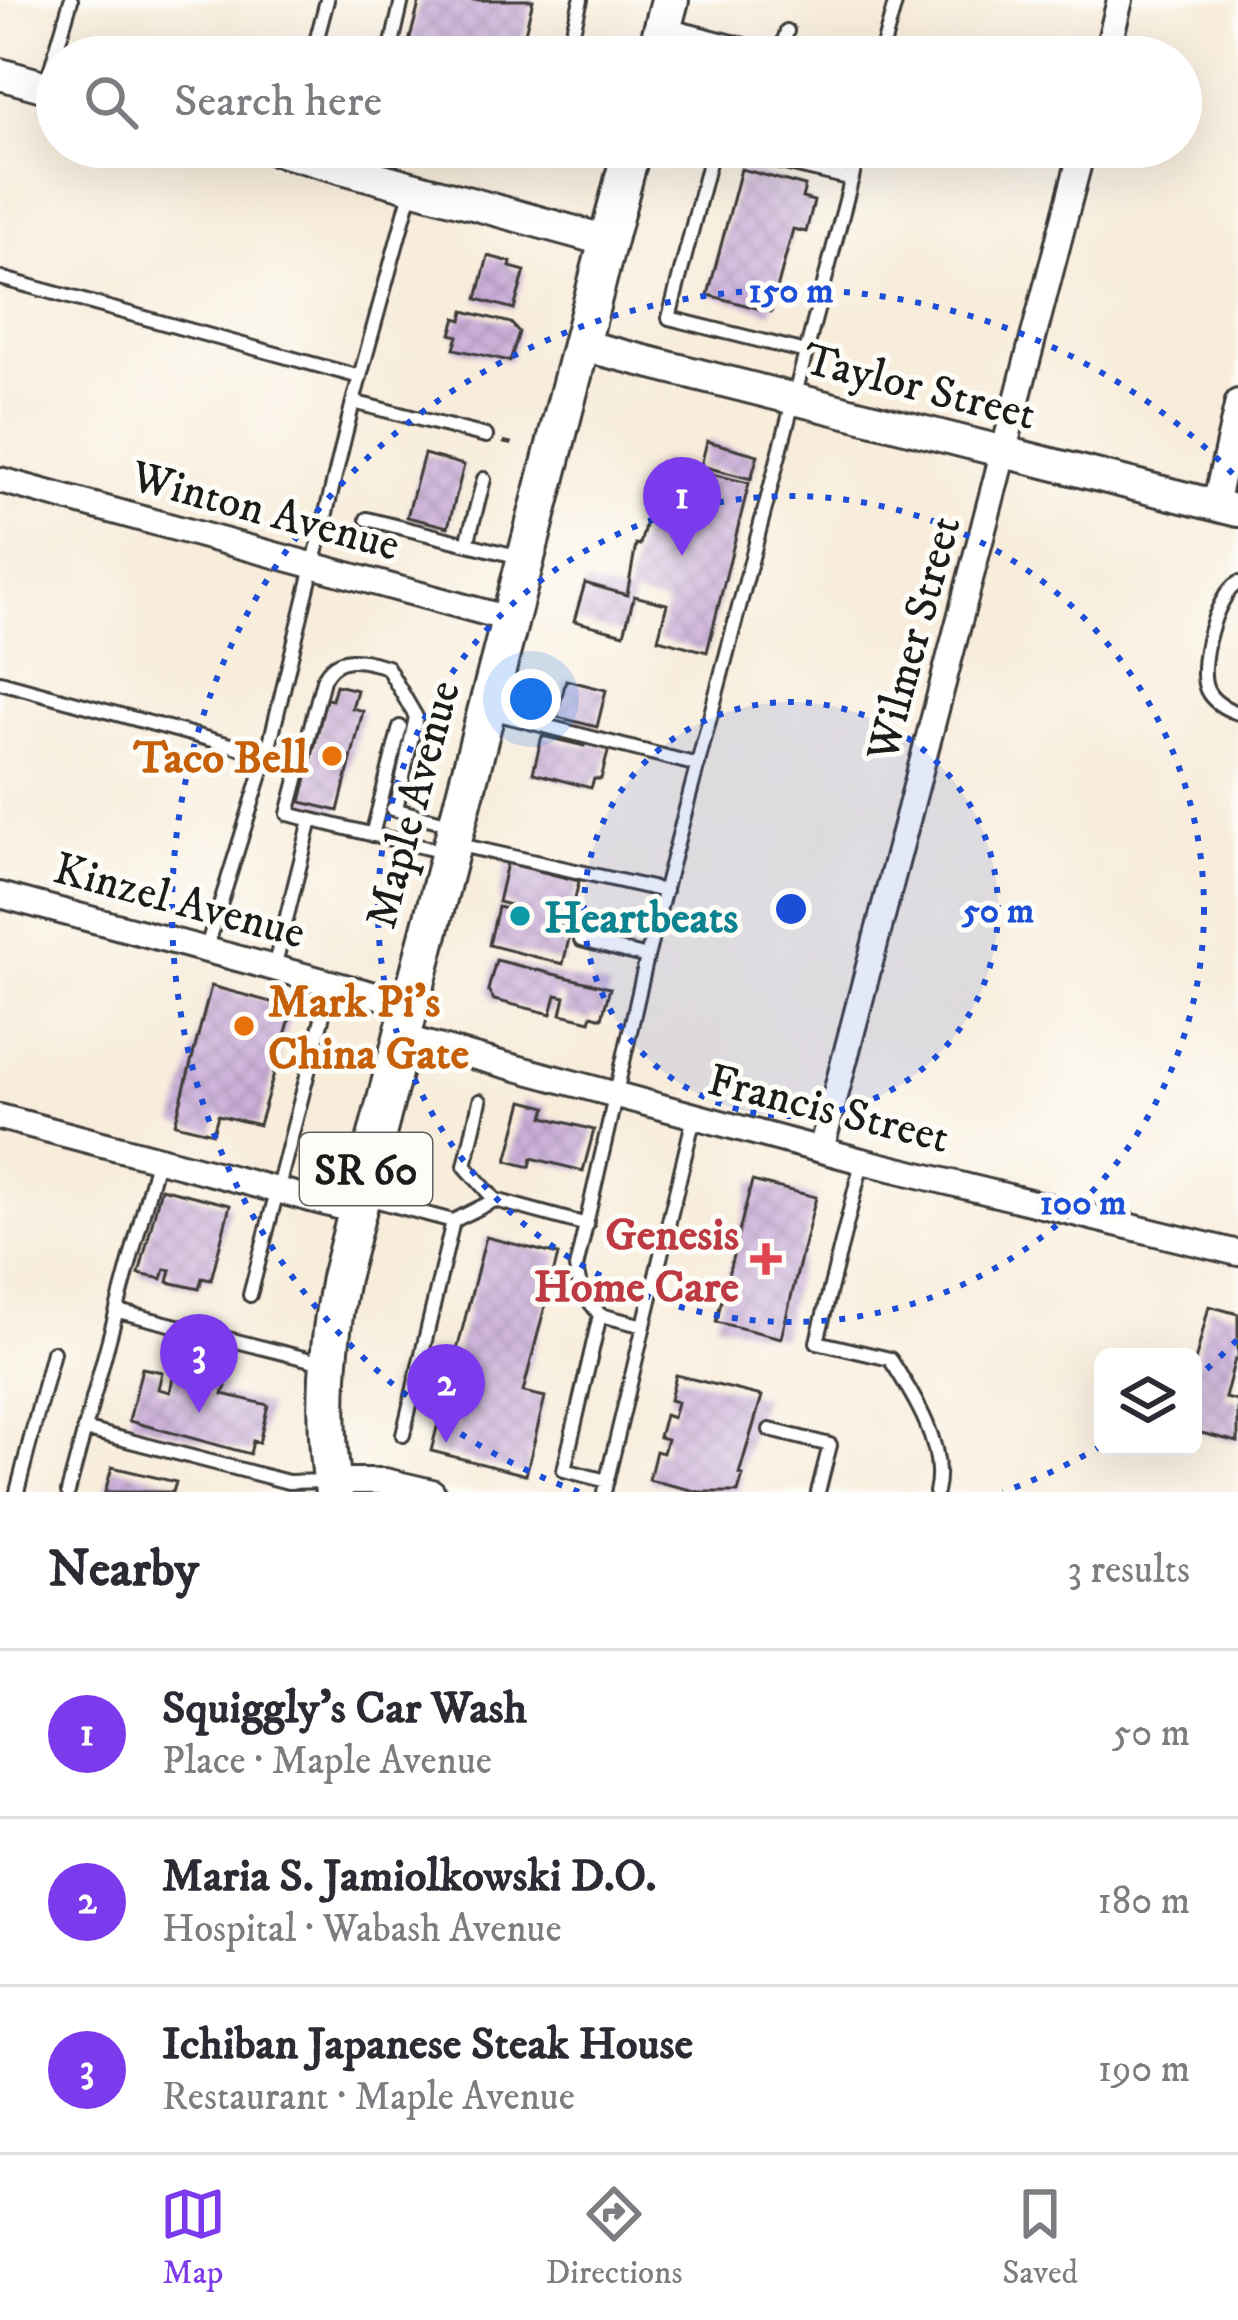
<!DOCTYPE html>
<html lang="en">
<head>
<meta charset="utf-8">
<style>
	body { margin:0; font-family:"IM FELL DW Pica",serif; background:#f7f7f7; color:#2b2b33 }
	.controls { position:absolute; right:36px; bottom:36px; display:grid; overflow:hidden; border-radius:18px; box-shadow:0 12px 48px #0002 }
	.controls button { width:108px; height:108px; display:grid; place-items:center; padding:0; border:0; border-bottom:3px solid #e1e1e2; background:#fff; color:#2b2b33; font:60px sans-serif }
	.you { position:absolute; left:531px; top:699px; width:42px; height:42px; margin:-30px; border:9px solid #fff; border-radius:50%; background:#1a73e8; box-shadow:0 0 0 18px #1a73e833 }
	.badge { display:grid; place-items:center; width:78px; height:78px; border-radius:50%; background:#7c3aed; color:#fff; font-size:39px; font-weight:700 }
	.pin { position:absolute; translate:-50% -99px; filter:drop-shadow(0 3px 6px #0008) }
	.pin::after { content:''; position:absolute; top:63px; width:42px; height:36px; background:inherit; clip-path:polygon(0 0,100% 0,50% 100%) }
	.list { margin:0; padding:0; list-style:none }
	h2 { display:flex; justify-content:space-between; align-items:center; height:156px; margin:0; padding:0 48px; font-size:51px }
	h2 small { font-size:39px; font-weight:400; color:#7c7c81 }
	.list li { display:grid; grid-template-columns:78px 1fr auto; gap:36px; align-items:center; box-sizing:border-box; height:168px; padding:0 48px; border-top:3px solid #e1e1e2 }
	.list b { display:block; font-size:45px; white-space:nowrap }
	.list p { margin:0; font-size:39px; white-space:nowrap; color:#7c7c81 }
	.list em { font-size:39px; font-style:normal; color:#7c7c81 }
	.icon { flex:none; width:66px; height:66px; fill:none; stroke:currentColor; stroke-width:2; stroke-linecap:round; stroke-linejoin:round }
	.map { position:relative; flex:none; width:1238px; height:1492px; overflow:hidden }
	.search { position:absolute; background:#fff; box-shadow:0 12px 48px #0002; left:36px; right:36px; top:36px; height:132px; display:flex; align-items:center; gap:30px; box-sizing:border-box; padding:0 42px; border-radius:66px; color:#7c7c81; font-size:45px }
	.sheet { height:660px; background:#fff }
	nav { display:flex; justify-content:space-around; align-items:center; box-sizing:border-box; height:168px; border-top:3px solid #e1e1e2; background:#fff; font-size:33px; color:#7c7c81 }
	nav a { display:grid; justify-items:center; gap:6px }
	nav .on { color:#7c3aed }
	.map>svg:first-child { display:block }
</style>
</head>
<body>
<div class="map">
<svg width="1238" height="1492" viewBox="0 0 1238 1492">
	<defs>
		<pattern id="building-cross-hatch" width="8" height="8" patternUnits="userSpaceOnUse" patternTransform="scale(3)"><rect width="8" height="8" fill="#cbafd9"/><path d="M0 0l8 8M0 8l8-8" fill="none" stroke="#ae96ba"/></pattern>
	</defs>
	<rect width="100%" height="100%" fill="#fdfcf7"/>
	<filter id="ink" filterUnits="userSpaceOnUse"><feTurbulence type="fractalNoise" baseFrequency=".00833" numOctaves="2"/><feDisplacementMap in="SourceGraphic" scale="24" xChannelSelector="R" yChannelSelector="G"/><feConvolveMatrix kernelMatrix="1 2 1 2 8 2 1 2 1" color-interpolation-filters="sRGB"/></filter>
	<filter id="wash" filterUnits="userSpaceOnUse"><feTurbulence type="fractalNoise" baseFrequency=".004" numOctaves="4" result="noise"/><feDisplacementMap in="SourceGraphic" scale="48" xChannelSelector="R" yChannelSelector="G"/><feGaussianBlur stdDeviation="2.7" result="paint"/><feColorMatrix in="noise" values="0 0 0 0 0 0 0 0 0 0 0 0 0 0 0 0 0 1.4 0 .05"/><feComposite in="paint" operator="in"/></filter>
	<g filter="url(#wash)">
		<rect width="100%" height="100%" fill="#f8ecda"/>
		<g id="blocks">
			<path fill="url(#building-cross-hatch)" d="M 420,0 L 533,0 L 519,57 L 405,57 Z
				M 741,169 L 805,186 L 802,198 L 814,201 L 806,232 L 793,229 L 771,312 L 708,295 Z
				M 488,256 L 511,262 L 510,267 L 525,271 L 514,309 L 477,299 Z
				M 464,311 L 511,323 L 519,332 L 510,361 L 454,349 L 458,336 L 451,334 L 456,318 L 462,320 Z
				M 707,441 L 758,455 L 751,479 L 701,466 Z
				M 424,454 L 464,465 L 448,527 L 407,517 Z
				M 661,462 L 749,483 L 707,652 L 658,639 L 667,604 L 634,596 L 624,634 L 574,621 L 585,583 L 627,595 L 636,544 L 640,545 Z
				M 566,680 L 606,690 L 597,727 L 557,717 Z
				M 336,685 L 357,690 L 352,708 L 363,711 L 338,811 L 301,802 L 326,699 L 332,700 Z
				M 542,736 L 584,746 L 585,741 L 609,748 L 601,779 L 594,779 L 591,788 L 533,773 Z
				M 507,863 L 579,881 L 570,920 L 545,913 L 543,919 L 572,926 L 563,964 L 489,945 L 498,907 L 513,911 L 514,906 L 498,902 Z
				M 496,960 L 610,988 L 602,1018 L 592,1015 L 590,1021 L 561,1014 L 565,997 L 556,995 L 551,1014 L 494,1000 L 488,990 Z
				M 211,986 L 293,1008 L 259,1125 L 218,1115 L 213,1133 L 175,1124 Z
				M 523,1101 L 547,1107 L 544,1117 L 594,1130 L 583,1171 L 532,1158 L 530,1167 L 507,1161 Z
				M 752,1181 L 816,1197 L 781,1338 L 716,1322 Z
				M 161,1188 L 230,1205 L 211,1280 L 202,1278 L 199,1289 L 168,1282 L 171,1270 L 165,1269 L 162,1279 L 139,1274 Z
				M 486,1237 L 558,1255 L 523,1392 L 545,1397 L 526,1475 L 431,1451 Z
				M 1209,1306 L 1238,1314 L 1238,1360 L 1235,1359 L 1225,1398 L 1238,1401 L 1238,1442 L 1193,1431 L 1193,1370 Z
				M 142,1368 L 162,1372 L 158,1389 L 170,1392 L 174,1373 L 226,1386 L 223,1394 L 268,1405 L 259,1443 L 253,1441 L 250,1454 L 129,1421 Z
				M 676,1375 L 762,1396 L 739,1474 L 743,1475 L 738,1492 L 700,1492 L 649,1480 L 656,1451 L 663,1453 L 667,1439 L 659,1437 L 665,1415 L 673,1418 L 677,1402 L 670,1400 Z
				M 112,1467 L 176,1482 L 173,1492 L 105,1492 Z"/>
		</g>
	</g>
	<g filter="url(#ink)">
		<use href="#blocks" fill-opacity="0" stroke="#3d3b38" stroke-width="3"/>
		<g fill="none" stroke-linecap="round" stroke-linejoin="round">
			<defs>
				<path id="service" d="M 666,25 L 780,54 L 787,31
					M 312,57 L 327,0
					M 389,57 L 402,0
					M 566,57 L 581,0
					M 880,57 L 896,0
					M 46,85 L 71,0
					M 713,147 L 669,318 L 806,352
					M 717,147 L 852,179
					M 0,278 L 360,377
					M 353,402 L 486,436
					M 367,519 L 524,558
					M 467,544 L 484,479
					M 1238,583 C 1216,594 1196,667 1207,690 C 1213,702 1226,709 1238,713
					M 0,682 L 267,755
					M 490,712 L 698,765
					M 393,809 L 454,825
					M 396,810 L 416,717 L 387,667 C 363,659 336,652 323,680 L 288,814 L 444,852
					M 372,835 L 400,727
					M 455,844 L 665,891
					M 581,940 L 647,957
					M 206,950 L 267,755 L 353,402 L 412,188
					M 274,968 L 311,820
					M 480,1101 L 465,1166 L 495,1200
					M 862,1162 L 817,1342 L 890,1359 C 914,1396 947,1448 936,1492
					M 366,1198 L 453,1221
					M 250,1295 L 331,984
					M 118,1311 L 327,1364
					M 600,1315 L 644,1326
					M 84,1429 L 288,1482 L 328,1481
					M 770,1430 L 830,1445 L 818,1492
					M 403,1435 L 453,1221 L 495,1200 L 587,1225
					M 607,1481 L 564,1470 L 600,1315 L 581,1291 L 576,1268 L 647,957 L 860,147
					M 17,1492 L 53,1352
					M 68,1492 L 158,1157
					M 604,1492 L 694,1117"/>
				<path id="minor" d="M 1106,57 L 1120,0
					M 0,480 L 509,619
					M 1215,505 L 1238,402
					M 0,895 L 409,1004
					M 401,1037 L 862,1161 L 1238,1253
					M 0,1117 L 356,1211
					M 821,1150 L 1083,147
					M 332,1481 L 385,1481 L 432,1492"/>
				<path id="tertiary" d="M 0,74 L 57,90
					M 266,147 L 608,241
					M 581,345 L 1238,511"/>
				<path id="primary" d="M 655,57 L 670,0
					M 334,1492 C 322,1421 327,1348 340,1278 L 632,147"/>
			</defs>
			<use href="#service" stroke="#3d3b38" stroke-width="18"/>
			<use href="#minor" stroke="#3d3b38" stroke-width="30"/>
			<use href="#tertiary" stroke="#3d3b38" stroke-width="36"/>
			<use href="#primary" stroke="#3d3b38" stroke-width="42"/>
			<path stroke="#3d3b38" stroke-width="4.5" stroke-dasharray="9 9" stroke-linecap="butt" d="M 503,442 L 517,445"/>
			<use href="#service" stroke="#fff" stroke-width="12"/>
			<use href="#minor" stroke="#fff" stroke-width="24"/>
			<use href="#tertiary" stroke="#fff" stroke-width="30"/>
			<use href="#primary" stroke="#fff" stroke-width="36"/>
		</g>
	</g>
	<circle cx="791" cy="909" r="207" fill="#1d4ed8" fill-opacity=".12"/>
	<g fill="none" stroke="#1d4ed8" stroke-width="6" stroke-dasharray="6 12">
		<circle cx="791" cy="909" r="207"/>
		<circle cx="791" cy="909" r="413"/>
		<path d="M1237 1340A620 620 0 0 1 1194 1380M1101 1446A620 620 0 0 1 1003 1492M579 1492A620 620 0 1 1 1237 478"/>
	</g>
	<g fill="#e8710a" stroke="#fdfcf7" stroke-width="4.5">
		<circle cx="332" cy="756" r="12"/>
		<circle cx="244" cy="1026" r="12"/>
	</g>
	<circle fill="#0f9aa8" stroke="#fdfcf7" stroke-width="4.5" cx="520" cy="916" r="12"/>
	<path fill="#e0444e" stroke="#fdfcf7" stroke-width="4.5" d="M760 1241h12v12h12v12h-12v12h-12v-12h-12v-12h12z"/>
	<g text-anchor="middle" stroke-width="10" stroke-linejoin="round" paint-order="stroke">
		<rect fill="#fdfcf7" stroke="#605f5e" stroke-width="3" x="300" y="1133" width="132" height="72" rx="9"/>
		<g font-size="42" font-weight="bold" fill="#1c1c1c">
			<text x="366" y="1184">SR 60</text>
		</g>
		<g font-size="45" fill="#1c1c1c" stroke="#fdfcf7">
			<text transform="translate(920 385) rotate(14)" y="16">Taylor Street</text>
			<text transform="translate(266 509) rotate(15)" y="16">Winton Avenue</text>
			<text transform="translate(912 638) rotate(-75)" y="16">Wilmer Street</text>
			<text transform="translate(411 804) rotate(-75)" y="16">Maple Avenue</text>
			<text transform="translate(180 899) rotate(15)" y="16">Kinzel Avenue</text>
			<text transform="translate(829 1107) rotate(14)" y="16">Francis Street</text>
		</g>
		<g font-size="45" font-weight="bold" fill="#c56008" stroke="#fdfcf7" text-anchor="end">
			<text x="308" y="772">Taco Bell</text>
			<text x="268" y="1016" text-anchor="start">Mark Pi's<tspan x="268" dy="52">China Gate</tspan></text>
		</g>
		<g font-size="45" font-weight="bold" fill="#0d838f" stroke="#fdfcf7" text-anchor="start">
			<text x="544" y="932">Heartbeats</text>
		</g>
		<g font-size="45" font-weight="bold" fill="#be3a42" stroke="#fdfcf7" text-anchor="end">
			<text x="739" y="1249">Genesis<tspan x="739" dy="52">Home Care</tspan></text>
		</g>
	</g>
	<circle cx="791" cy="909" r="18" fill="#1d4ed8" stroke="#fdfcf7" stroke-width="6"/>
	<g font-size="36" text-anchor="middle" font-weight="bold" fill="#1d4ed8" stroke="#fdfcf7" stroke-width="10" stroke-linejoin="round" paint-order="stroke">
		<text x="791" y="302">150 m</text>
		<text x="998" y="922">50 m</text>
		<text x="1083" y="1214">100 m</text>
	</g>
</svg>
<div class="controls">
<button><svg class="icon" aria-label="layers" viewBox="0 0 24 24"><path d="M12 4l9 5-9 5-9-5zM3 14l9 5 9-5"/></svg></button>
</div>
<div class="you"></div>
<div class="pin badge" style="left:682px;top:556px">1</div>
<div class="pin badge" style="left:446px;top:1443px">2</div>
<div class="pin badge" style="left:199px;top:1413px">3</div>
<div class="search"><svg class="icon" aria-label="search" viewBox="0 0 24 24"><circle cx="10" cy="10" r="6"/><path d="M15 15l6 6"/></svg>Search here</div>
</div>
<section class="sheet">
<h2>Nearby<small>3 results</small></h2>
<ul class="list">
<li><span class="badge">1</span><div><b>Squiggly's Car Wash</b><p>Place · Maple Avenue</p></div><em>50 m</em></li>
<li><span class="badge">2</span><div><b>Maria S. Jamiolkowski D.O.</b><p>Hospital · Wabash Avenue</p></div><em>180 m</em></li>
<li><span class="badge">3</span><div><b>Ichiban Japanese Steak House</b><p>Restaurant · Maple Avenue</p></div><em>190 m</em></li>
</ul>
</section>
<nav>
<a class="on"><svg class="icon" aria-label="map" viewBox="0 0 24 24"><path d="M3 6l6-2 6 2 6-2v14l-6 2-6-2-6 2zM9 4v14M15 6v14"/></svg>Map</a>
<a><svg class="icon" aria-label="directions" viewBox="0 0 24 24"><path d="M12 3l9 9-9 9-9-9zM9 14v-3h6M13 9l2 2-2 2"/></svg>Directions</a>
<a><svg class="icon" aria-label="saved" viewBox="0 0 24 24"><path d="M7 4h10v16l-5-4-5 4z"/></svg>Saved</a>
</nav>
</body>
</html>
